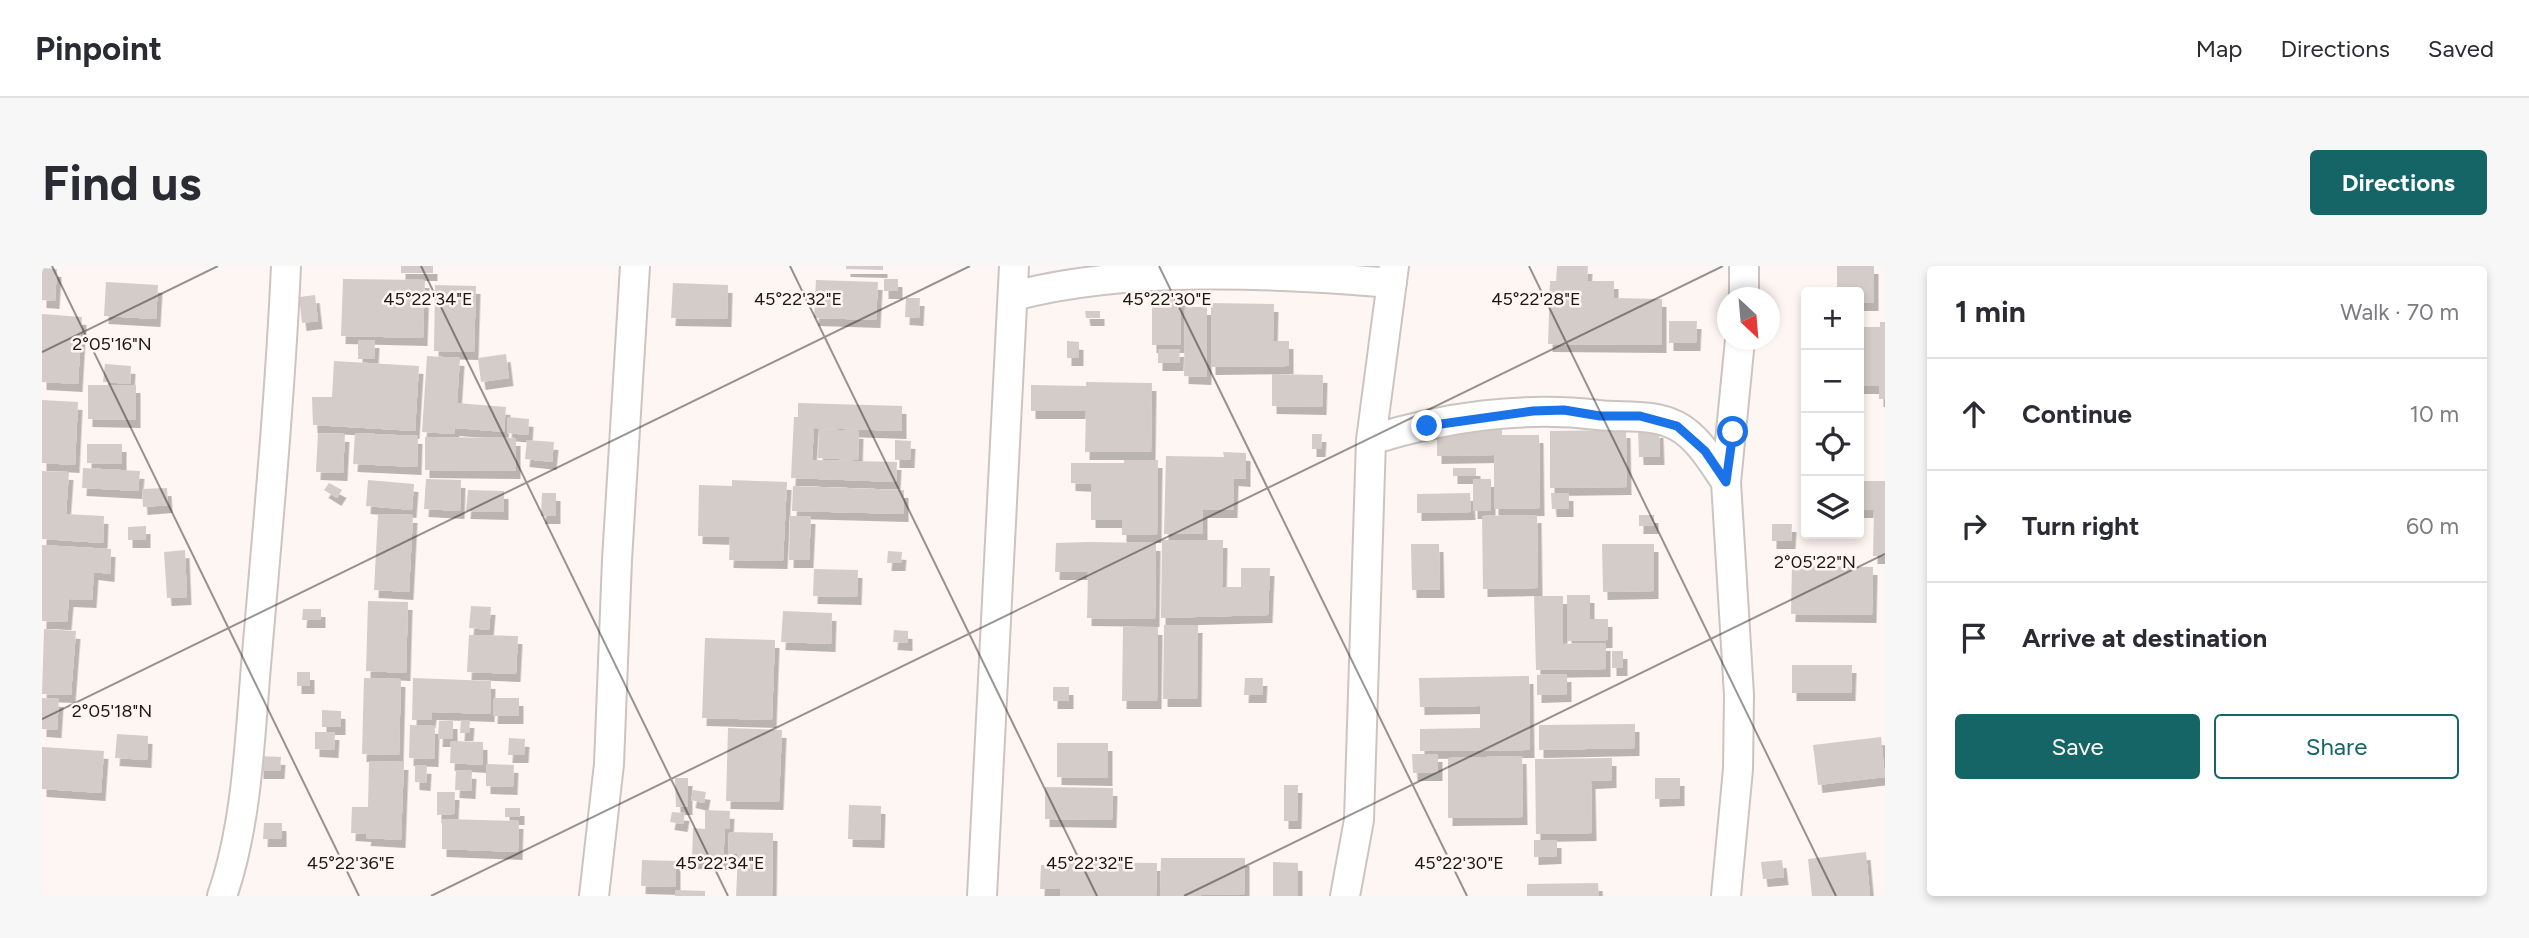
<!DOCTYPE html>
<html lang="en">
<head>
<meta charset="utf-8">
<style>
	body { margin:0; font-family:Figtree,sans-serif; background:#f7f7f7; color:#2b2b33 }
	.controls { position:absolute; right:21px; top:21px; display:grid; overflow:hidden; border-radius:7px; box-shadow:0 4px 10px #0003 }
	.controls button { width:63px; height:63px; display:grid; place-items:center; padding:0; border:0; border-bottom:2px solid #e1e1e2; background:#fff; color:#2b2b33; font:35px sans-serif }
	.compass { position:absolute; left:1675px; top:21px; width:63px; height:63px; border-radius:50%; background:#fff; box-shadow:0 4px 10px #0003; rotate:154deg }
	.stop { position:absolute; width:21px; height:21px; margin:-16px; border:5px solid #1a73e8; border-radius:50%; background:#fff }
	.stop.end { background:#1a73e8; border-color:#fff; box-shadow:0 2px 7px #0008 }
	.list { margin:0; padding:0; list-style:none }
	h2 { display:flex; justify-content:space-between; align-items:center; height:91px; margin:0; padding:0 28px; font-size:30px }
	h2 small { font-size:23px; font-weight:400; color:#7c7c81 }
	.list li { display:grid; grid-template-columns:46px 1fr auto; gap:21px; align-items:center; box-sizing:border-box; height:112px; padding:0 28px; border-top:2px solid #e1e1e2 }
	.list b { display:block; font-size:26px; white-space:nowrap }
	.list em { font-size:23px; font-style:normal; color:#7c7c81 }
	.actions { display:flex; gap:14px; padding:21px 28px }
	.actions a { flex:1; padding:16px 0; border:2px solid #166566; border-radius:7px; text-align:center; font-size:24px; color:#166566 }
	.actions .main { background:#166566; color:#fff }
	.icon { flex:none; width:38px; height:38px; fill:none; stroke:currentColor; stroke-width:2; stroke-linecap:round; stroke-linejoin:round }
	.map { position:relative; flex:none; width:1843px; height:630px; overflow:hidden; border-radius:7px }
	header { display:flex; align-items:center; gap:42px; box-sizing:border-box; height:98px; padding:0 35px; background:#fff; border-bottom:2px solid #e1e1e2 }
	header strong { font-size:33px }
	nav { display:flex; gap:38px; margin-inline-start:auto; font-size:24px }
	.intro { display:flex; align-items:center; justify-content:space-between; box-sizing:border-box; height:168px; padding:0 42px }
	h1 { margin:0; font-size:49px }
	.button { padding:18px 32px; border-radius:7px; background:#166566; color:#fff; font-size:24px; font-weight:700 }
	main { display:flex; gap:42px; padding:0 42px }
	aside { flex:1; background:#fff; border-radius:7px; box-shadow:0 4px 10px #0003 }
	.map>svg:first-child { display:block }
</style>
</head>
<body>
<header>
<strong>Pinpoint</strong>
<nav><a>Map</a><a>Directions</a><a>Saved</a></nav>
</header>
<div class="intro"><h1>Find us</h1><a class="button">Directions</a></div>
<main>
<div class="map">
<svg width="1843" height="630" viewBox="0 0 1843 630">
	<defs>
		<filter id="shadow"><feDropShadow dx="4.5" dy="8" stdDeviation="0" flood-color="#0004"/></filter>
	</defs>
	<rect width="100%" height="100%" fill="#fef6f2"/>
	<path fill="#d3ccc8" filter="url(#shadow)" d="M 359,0 L 391,0 L 391,7 L 359,7 Z
		M 804,0 L 841,0 L 841,4 L 804,3 Z
		M 1515,0 L 1546,0 L 1545,15 L 1572,15 L 1572,32 L 1620,33 L 1620,79 L 1506,78 L 1508,15 L 1514,15 Z
		M 1795,0 L 1832,0 L 1832,37 L 1817,37 L 1817,26 L 1795,26 Z
		M 0,2 L 15,3 L 13,35 L 0,34 Z
		M 301,13 L 383,14 L 381,72 L 299,70 Z
		M 842,13 L 856,13 L 856,25 L 842,25 Z
		M 774,14 L 836,16 L 834,54 L 772,52 Z
		M 64,16 L 116,19 L 114,53 L 62,50 Z
		M 631,17 L 686,19 L 685,53 L 629,52 Z
		M 393,19 L 434,20 L 432,86 L 392,85 Z
		M 1110,27 L 1139,27 L 1139,79 L 1110,79 Z
		M 273,29 L 276,55 L 260,57 L 257,31 Z
		M 864,32 L 878,32 L 877,52 L 863,51 Z
		M 1169,37 L 1232,38 L 1231,75 L 1247,75 L 1247,100 L 1169,101 Z
		M 1143,41 L 1165,41 L 1165,111 L 1142,110 Z
		M 1043,45 L 1058,45 L 1058,52 L 1044,52 Z
		M 0,48 L 40,51 L 36,118 L 0,116 Z
		M 1627,55 L 1655,55 L 1654,77 L 1627,77 Z
		M 1838,56 L 1843,56 L 1843,133 L 1837,133 L 1837,120 L 1817,120 L 1817,61 L 1838,61 Z
		M 316,74 L 333,74 L 332,93 L 316,93 Z
		M 1025,75 L 1037,76 L 1037,92 L 1025,92 Z
		M 1116,83 L 1138,83 L 1137,97 L 1116,97 Z
		M 464,88 L 467,112 L 439,116 L 436,92 Z
		M 385,90 L 418,92 L 415,137 L 464,141 L 462,166 L 413,162 L 412,168 L 380,166 Z
		M 292,95 L 377,100 L 373,165 L 271,159 L 270,131 L 290,131 Z
		M 63,98 L 89,100 L 88,118 L 61,116 Z
		M 1230,108 L 1281,109 L 1280,141 L 1230,140 Z
		M 1044,116 L 1110,117 L 1109,186 L 1043,186 L 1044,145 L 989,145 L 989,119 L 1044,120 Z
		M 46,119 L 94,119 L 94,154 L 46,153 Z
		M 0,134 L 36,136 L 33,199 L 0,197 Z
		M 756,137 L 860,140 L 860,165 L 772,162 L 770,194 L 855,196 L 854,216 L 749,212 L 752,151 L 756,151 Z
		M 466,151 L 487,153 L 486,169 L 465,167 Z
		M 777,163 L 817,165 L 816,194 L 776,192 Z
		M 1460,163 L 1460,169 L 1497,169 L 1498,242 L 1452,243 L 1452,189 L 1395,190 L 1395,165 Z
		M 1584,164 L 1585,221 L 1508,222 L 1508,165 Z
		M 1596,164 L 1617,164 L 1618,191 L 1597,191 Z
		M 276,167 L 303,168 L 301,207 L 274,206 Z
		M 313,167 L 376,170 L 375,201 L 311,198 Z
		M 1270,168 L 1280,168 L 1279,183 L 1270,183 Z
		M 383,171 L 474,172 L 474,205 L 383,204 Z
		M 485,174 L 512,176 L 510,196 L 483,193 Z
		M 853,174 L 869,175 L 868,194 L 853,194 Z
		M 45,178 L 80,178 L 80,198 L 45,197 Z
		M 1181,186 L 1204,187 L 1204,213 L 1192,212 L 1191,244 L 1161,244 L 1161,268 L 1122,268 L 1124,190 L 1182,191 Z
		M 1082,194 L 1116,194 L 1115,269 L 1080,269 L 1080,254 L 1049,254 L 1049,218 L 1029,217 L 1029,197 L 1082,197 Z
		M 41,202 L 98,205 L 96,225 L 40,222 Z
		M 1411,202 L 1434,202 L 1434,210 L 1411,210 Z
		M 0,205 L 27,206 L 24,248 L 62,250 L 61,277 L 0,273 Z
		M 384,213 L 419,214 L 418,245 L 382,243 Z
		M 1431,213 L 1449,213 L 1449,245 L 1431,245 Z
		M 326,214 L 372,218 L 370,244 L 324,240 Z
		M 690,214 L 745,216 L 741,295 L 687,294 L 688,271 L 656,270 L 657,219 L 690,220 Z
		M 1817,215 L 1843,215 L 1843,290 L 1831,290 L 1832,244 L 1817,244 Z
		M 287,217 L 300,224 L 295,232 L 282,224 Z
		M 751,220 L 862,224 L 862,248 L 750,245 Z
		M 125,222 L 126,239 L 101,241 L 100,223 Z
		M 426,224 L 462,225 L 462,246 L 424,245 Z
		M 500,227 L 514,227 L 514,250 L 499,250 Z
		M 1428,227 L 1429,246 L 1375,247 L 1375,228 Z
		M 1509,227 L 1527,227 L 1527,243 L 1510,243 Z
		M 336,248 L 371,249 L 367,326 L 332,324 Z
		M 1495,249 L 1496,322 L 1441,323 L 1440,250 Z
		M 1597,249 L 1612,249 L 1612,260 L 1597,260 Z
		M 748,250 L 769,250 L 767,294 L 747,294 Z
		M 1730,258 L 1750,258 L 1749,275 L 1730,275 Z
		M 104,260 L 104,274 L 86,274 L 86,261 Z
		M 1120,274 L 1181,274 L 1180,321 L 1199,321 L 1199,302 L 1228,302 L 1226,349 L 1119,352 Z
		M 1046,276 L 1114,277 L 1113,353 L 1045,352 L 1046,306 L 1013,306 L 1014,277 Z
		M 1369,278 L 1397,278 L 1398,324 L 1370,324 Z
		M 1560,278 L 1612,278 L 1612,325 L 1561,326 Z
		M 0,279 L 69,283 L 68,308 L 52,306 L 50,334 L 27,333 L 25,356 L 0,355 Z
		M 143,284 L 145,331 L 125,332 L 122,286 Z
		M 846,285 L 860,286 L 859,297 L 845,297 Z
		M 1750,300 L 1831,301 L 1830,349 L 1749,348 Z
		M 772,303 L 816,304 L 815,331 L 771,330 Z
		M 1525,329 L 1548,329 L 1548,353 L 1566,353 L 1566,374 L 1525,375 Z
		M 1492,330 L 1521,330 L 1521,378 L 1564,377 L 1564,403 L 1494,404 Z
		M 326,335 L 366,336 L 364,407 L 324,405 Z
		M 429,340 L 449,341 L 447,364 L 427,362 Z
		M 261,343 L 279,343 L 279,354 L 260,354 Z
		M 741,345 L 790,347 L 789,378 L 739,376 Z
		M 1122,359 L 1156,359 L 1155,433 L 1121,433 Z
		M 1081,361 L 1116,361 L 1115,435 L 1080,435 Z
		M 2,363 L 34,365 L 29,429 L 0,428 Z
		M 852,364 L 866,365 L 866,377 L 851,376 Z
		M 427,369 L 476,370 L 474,408 L 425,406 Z
		M 663,372 L 733,374 L 730,454 L 660,452 Z
		M 1570,385 L 1581,385 L 1581,402 L 1570,402 Z
		M 1750,399 L 1810,399 L 1809,427 L 1750,427 Z
		M 255,406 L 268,406 L 268,420 L 255,420 Z
		M 1525,408 L 1525,428 L 1495,429 L 1495,409 Z
		M 1487,410 L 1488,484 L 1378,485 L 1378,463 L 1438,462 L 1438,440 L 1378,441 L 1377,412 Z
		M 322,412 L 359,413 L 357,489 L 320,488 Z
		M 371,412 L 449,415 L 448,448 L 390,446 L 389,454 L 370,454 Z
		M 1203,412 L 1221,412 L 1220,429 L 1202,429 Z
		M 1011,421 L 1027,421 L 1027,435 L 1011,435 Z
		M 0,432 L 17,433 L 15,464 L 0,463 Z
		M 452,432 L 477,432 L 477,450 L 451,450 Z
		M 280,444 L 299,445 L 299,461 L 280,461 Z
		M 419,454 L 428,454 L 427,467 L 418,467 Z
		M 397,455 L 411,455 L 411,473 L 396,473 Z
		M 1593,458 L 1593,482 L 1497,484 L 1497,459 Z
		M 368,459 L 393,460 L 392,493 L 367,492 Z
		M 686,462 L 740,464 L 737,536 L 684,535 Z
		M 273,466 L 293,466 L 292,484 L 273,483 Z
		M 75,468 L 106,470 L 105,494 L 73,492 Z
		M 1839,471 L 1843,511 L 1776,519 L 1771,479 Z
		M 467,472 L 483,473 L 482,489 L 466,489 Z
		M 409,475 L 441,476 L 441,499 L 408,497 Z
		M 1015,477 L 1066,477 L 1066,512 L 1015,511 Z
		M 0,481 L 62,485 L 59,527 L 0,523 Z
		M 1370,488 L 1396,488 L 1396,507 L 1371,507 Z
		M 217,490 L 239,491 L 238,505 L 217,505 Z
		M 1480,490 L 1481,551 L 1406,552 L 1406,492 Z
		M 1570,492 L 1570,514 L 1549,515 L 1550,567 L 1494,568 L 1493,493 Z
		M 327,495 L 362,496 L 359,574 L 324,572 L 325,568 L 309,567 L 310,541 L 326,541 Z
		M 444,498 L 472,499 L 471,521 L 444,520 Z
		M 373,499 L 385,500 L 384,517 L 373,516 Z
		M 414,504 L 430,505 L 429,525 L 413,524 Z
		M 633,512 L 646,512 L 646,541 L 634,541 Z
		M 1613,512 L 1638,512 L 1638,532 L 1613,533 Z
		M 1242,519 L 1256,519 L 1255,555 L 1242,555 Z
		M 1003,521 L 1071,522 L 1070,554 L 1003,553 Z
		M 651,524 L 664,526 L 662,537 L 649,534 Z
		M 395,526 L 413,526 L 412,548 L 395,549 Z
		M 807,539 L 839,540 L 838,574 L 806,573 Z
		M 463,542 L 478,542 L 478,551 L 463,551 Z
		M 663,544 L 688,545 L 687,563 L 683,563 L 681,596 L 650,595 L 651,562 L 663,563 Z
		M 630,546 L 643,547 L 641,558 L 628,556 Z
		M 400,553 L 477,555 L 476,586 L 400,583 Z
		M 222,557 L 240,557 L 240,573 L 221,573 Z
		M 687,566 L 731,567 L 730,630 L 694,630 L 696,588 L 686,588 Z
		M 1492,574 L 1515,574 L 1515,590 L 1492,591 Z
		M 1824,586 L 1828,630 L 1770,630 L 1766,593 Z
		M 1119,592 L 1203,592 L 1203,628 L 1118,630 Z
		M 600,594 L 634,595 L 634,621 L 599,620 Z
		M 1740,594 L 1742,611 L 1721,613 L 1719,596 Z
		M 1018,596 L 1115,597 L 1114,630 L 1018,630 L 1018,623 L 998,623 L 999,599 L 1018,599 Z
		M 1231,596 L 1256,597 L 1256,630 L 1231,630 Z
		M 1556,617 L 1557,630 L 1485,630 L 1485,618 Z
		M 633,624 L 663,625 L 663,630 L 633,630 Z"/>
	<g fill="none" stroke-linecap="round" stroke-linejoin="round">
		<defs>
			<path id="minor" d="M 972,30 C 1084,0 1233,7 1350,17
				M 1702,32 L 1702,0
				M 1329,174 C 1401,151 1481,140 1556,149 C 1582,152 1610,147 1635,160 C 1656,171 1671,197 1684,216
				M 180,630 C 206,556 208,466 215,388 C 226,259 238,130 244,0
				M 552,630 L 567,498 L 575,294 L 593,0
				M 940,630 L 972,0
				M 1303,630 L 1317,554 L 1329,174 L 1352,0
				M 1684,630 L 1696,503 L 1697,429 L 1684,216 L 1698,74"/>
		</defs>
		<use href="#minor" stroke="#ccc4c0" stroke-width="32"/>
		<use href="#minor" stroke="#fff" stroke-width="28"/>
	</g>
	<g fill="none" stroke-linecap="round" stroke-linejoin="round">
		<path stroke="#1a73e8" stroke-width="9" d="M 1385,160 L 1491,145 L 1522,144 L 1558,150 L 1598,150 L 1635,160 L 1663,185 L 1684,216 L 1691,166"/>
	</g>
	<path fill="none" stroke="#1b1817" stroke-width="2" stroke-opacity="0.45" d="M 10,0 L 317,630M 379,0 L 686,630M 748,0 L 1055,630M 1117,0 L 1425,630M 1487,0 L 1794,630M 0,86 L 176,0M 0,453 L 928,0M 389,630 L 1681,0M 1142,630 L 1843,288"/>
	<g font-size="18" text-anchor="middle" fill="#1b1817" stroke="#fef6f2" stroke-width="5" stroke-linejoin="round" paint-order="stroke">
		<text x="386" y="39">45°22'34"E</text>
		<text x="756" y="39">45°22'32"E</text>
		<text x="1125" y="39">45°22'30"E</text>
		<text x="1494" y="39">45°22'28"E</text>
		<text x="70" y="84">2°05'16"N</text>
		<text x="1773" y="302">2°05'22"N</text>
		<text x="70" y="451">2°05'18"N</text>
		<text x="309" y="603">45°22'36"E</text>
		<text x="678" y="603">45°22'34"E</text>
		<text x="1048" y="603">45°22'32"E</text>
		<text x="1417" y="603">45°22'30"E</text>
	</g>
</svg>
<div class="controls">
<button>+</button>
<button>−</button>
<button><svg class="icon" aria-label="locate" viewBox="0 0 24 24"><circle cx="12" cy="12" r="6"/><path d="M12 2v4M12 18v4M2 12h4M18 12h4"/></svg></button>
<button><svg class="icon" aria-label="layers" viewBox="0 0 24 24"><path d="M12 4l9 5-9 5-9-5zM3 14l9 5 9-5"/></svg></button>
</div>
<svg class="compass" viewBox="-18 -18 36 36"><path d="M0-13l5 13h-10z" fill="#e53935"/><path d="M0 13l5-13h-10z" fill="#7c7c81"/></svg>
<div class="stop" style="left:1691px;top:166px"></div>
<div class="stop end" style="left:1385px;top:160px"></div>
</div>
<aside>
<h2>1 min<small>Walk · 70 m</small></h2>
<ul class="list">
<li><svg class="icon" aria-label="ahead" viewBox="0 0 24 24"><path d="M12 20V5M6 11l6-6 6 6"/></svg><div><b>Continue</b></div><em>10 m</em></li>
<li><svg class="icon" aria-label="right" viewBox="0 0 24 24"><path d="M7 20v-9h11M14 6l5 5-5 5"/></svg><div><b>Turn right</b></div><em>60 m</em></li>
<li><svg class="icon" aria-label="arrive" viewBox="0 0 24 24"><path d="M6 21V4h12l-3 4 3 4H6"/></svg><div><b>Arrive at destination</b></div></li>
</ul>
<div class="actions"><a class="main">Save</a><a>Share</a></div>
</aside>
</main>
</body>
</html>
